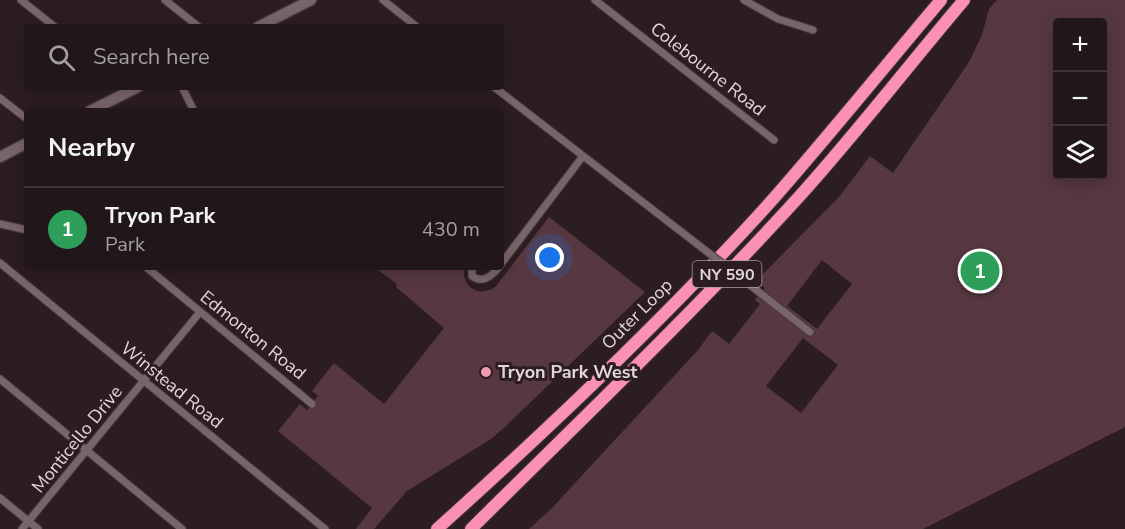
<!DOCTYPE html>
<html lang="en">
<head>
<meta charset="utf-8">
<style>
	body { margin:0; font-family:"Nunito Sans",sans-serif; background:#2d2326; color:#f1f3f6 }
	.controls { position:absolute; right:18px; top:18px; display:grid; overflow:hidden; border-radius:6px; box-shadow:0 3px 15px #0003 }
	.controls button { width:54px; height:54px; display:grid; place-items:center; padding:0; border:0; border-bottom:2px solid #3e3538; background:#211619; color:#f1f3f6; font:30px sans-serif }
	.you { position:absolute; left:550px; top:258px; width:21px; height:21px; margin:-15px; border:4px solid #fff; border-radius:50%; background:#1a73e8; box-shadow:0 0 0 9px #1a73e833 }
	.badge { display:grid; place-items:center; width:39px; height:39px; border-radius:50%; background:#f19ab4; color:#fff; font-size:20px; font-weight:700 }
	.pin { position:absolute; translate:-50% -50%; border:3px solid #fff; box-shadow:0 2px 6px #0006 }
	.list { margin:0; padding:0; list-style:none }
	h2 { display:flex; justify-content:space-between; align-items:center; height:78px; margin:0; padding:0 24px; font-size:26px }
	h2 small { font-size:20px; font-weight:400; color:#a29fa2 }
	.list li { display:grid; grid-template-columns:39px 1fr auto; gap:18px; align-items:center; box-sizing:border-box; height:84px; padding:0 24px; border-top:2px solid #3e3538 }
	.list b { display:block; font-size:22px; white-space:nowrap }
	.list p { margin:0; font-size:20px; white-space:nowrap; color:#a29fa2 }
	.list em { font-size:20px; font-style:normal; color:#a29fa2 }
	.icon { flex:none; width:33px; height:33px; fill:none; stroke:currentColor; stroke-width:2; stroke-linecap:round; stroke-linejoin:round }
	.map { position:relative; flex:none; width:1125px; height:529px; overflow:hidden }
	.search { position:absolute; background:#211619; box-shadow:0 3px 15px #0003; left:24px; top:24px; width:480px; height:66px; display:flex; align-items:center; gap:15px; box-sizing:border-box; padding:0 21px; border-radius:6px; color:#a29fa2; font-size:22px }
	.panel { position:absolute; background:#211619; box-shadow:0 3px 15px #0003; left:24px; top:108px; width:480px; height:162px; border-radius:6px }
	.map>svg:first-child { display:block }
</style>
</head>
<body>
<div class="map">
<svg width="1125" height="529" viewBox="0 0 1125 529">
	<rect width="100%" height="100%" fill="#2c1d21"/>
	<path fill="#573841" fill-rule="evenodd" d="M 997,0 L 1125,0 L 1125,427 L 923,529 L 529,529 L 551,509 L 698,350 L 712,331 L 729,344 L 760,304 L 755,300 L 765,288 L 756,281 L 839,197 L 870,156 L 893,173 L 969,62 L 982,35 L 989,9 ZM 1058,22 L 1102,22 L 1102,176 L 1058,176 ZM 822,260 L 852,284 L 817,329 L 787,306 ZM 803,338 L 838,365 L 801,413 L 766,386 Z
		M 549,217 L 645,292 L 507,425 L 491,439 L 407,491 L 374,529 L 356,529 L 372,508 L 278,431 L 300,404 L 307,410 L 318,396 L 312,391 L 334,363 L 384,404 L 444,328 L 396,287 L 397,284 L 374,267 L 464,267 C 461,287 480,299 496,286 Z"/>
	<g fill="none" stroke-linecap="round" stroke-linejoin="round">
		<defs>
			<path id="street" d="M 21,0 L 55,27
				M 165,0 L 199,27
				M 383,0 L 417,27
				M 595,0 L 774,140
				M 744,0 L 778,19 L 813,30
				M 182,87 L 194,111
				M 494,87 L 701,247
				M 0,98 L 27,119
				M 0,224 L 27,230
				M 0,263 L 325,529
				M 501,264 L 583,156
				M 146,267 L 312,404
				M 472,267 L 472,276 C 483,284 492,276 499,267
				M 746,282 L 810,332
				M 0,379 L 182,529
				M 0,498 L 38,529
				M 22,529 L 200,312"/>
			<path id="secondary" d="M 258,27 L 311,0
				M 90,111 L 138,87
				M 0,157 L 27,143"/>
			<path id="highway" d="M 437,529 C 554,424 669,315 774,198 C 831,133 885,66 941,0
				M 471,529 C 581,420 693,313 797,199 C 855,135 908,66 964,0"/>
		</defs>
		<use href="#street" stroke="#45393c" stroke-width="9"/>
		<use href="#secondary" stroke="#45393c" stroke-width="13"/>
		<use href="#highway" stroke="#45393c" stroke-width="14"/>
		<use href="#street" stroke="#78656a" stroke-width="7"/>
		<use href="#secondary" stroke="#78656a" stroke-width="10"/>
		<use href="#highway" stroke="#fb91b2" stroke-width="12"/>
		<defs>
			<path id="street-bridge" d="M 701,247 L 746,282"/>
		</defs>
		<use href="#street-bridge" stroke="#45393c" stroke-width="9" stroke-linecap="butt"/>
		<use href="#street-bridge" stroke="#78656a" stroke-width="7"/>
	</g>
	<circle fill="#f19ab4" stroke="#2c1d21" stroke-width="2" cx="486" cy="372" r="6"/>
	<g text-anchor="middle" stroke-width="6" stroke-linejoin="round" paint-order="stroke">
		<rect fill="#2c1d21" stroke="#ab9fa2" stroke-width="1.5" x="692.5" y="261" width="69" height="26" rx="4.5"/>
		<g font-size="16" font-weight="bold" fill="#e1d7d9">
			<text x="727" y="280">NY 590</text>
		</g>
		<g font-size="18" fill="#e1d7d9" stroke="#2c1d21">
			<text transform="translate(708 69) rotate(38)" y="6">Colebourne Road</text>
			<text transform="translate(637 314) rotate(-45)" y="6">Outer Loop</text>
			<text transform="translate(253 335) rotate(39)" y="6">Edmonton Road</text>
			<text transform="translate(172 385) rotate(39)" y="6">Winstead Road</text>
			<text transform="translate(77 439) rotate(-51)" y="6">Monticello Drive</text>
		</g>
		<g font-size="18" font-weight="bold" fill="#e1d7d9" stroke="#2c1d21" text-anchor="start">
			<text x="498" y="378">Tryon Park West</text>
		</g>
	</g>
</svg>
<div class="controls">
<button>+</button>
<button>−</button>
<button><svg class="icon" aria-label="layers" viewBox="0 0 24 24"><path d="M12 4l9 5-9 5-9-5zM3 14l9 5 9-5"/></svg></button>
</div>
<div class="you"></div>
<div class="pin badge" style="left:980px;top:271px;background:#2e9e5b">1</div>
<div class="search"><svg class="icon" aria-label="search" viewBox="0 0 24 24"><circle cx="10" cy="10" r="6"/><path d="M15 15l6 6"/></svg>Search here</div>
<section class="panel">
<h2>Nearby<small></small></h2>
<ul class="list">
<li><span class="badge" style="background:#2e9e5b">1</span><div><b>Tryon Park</b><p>Park</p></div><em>430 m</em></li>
</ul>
</section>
</div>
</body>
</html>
